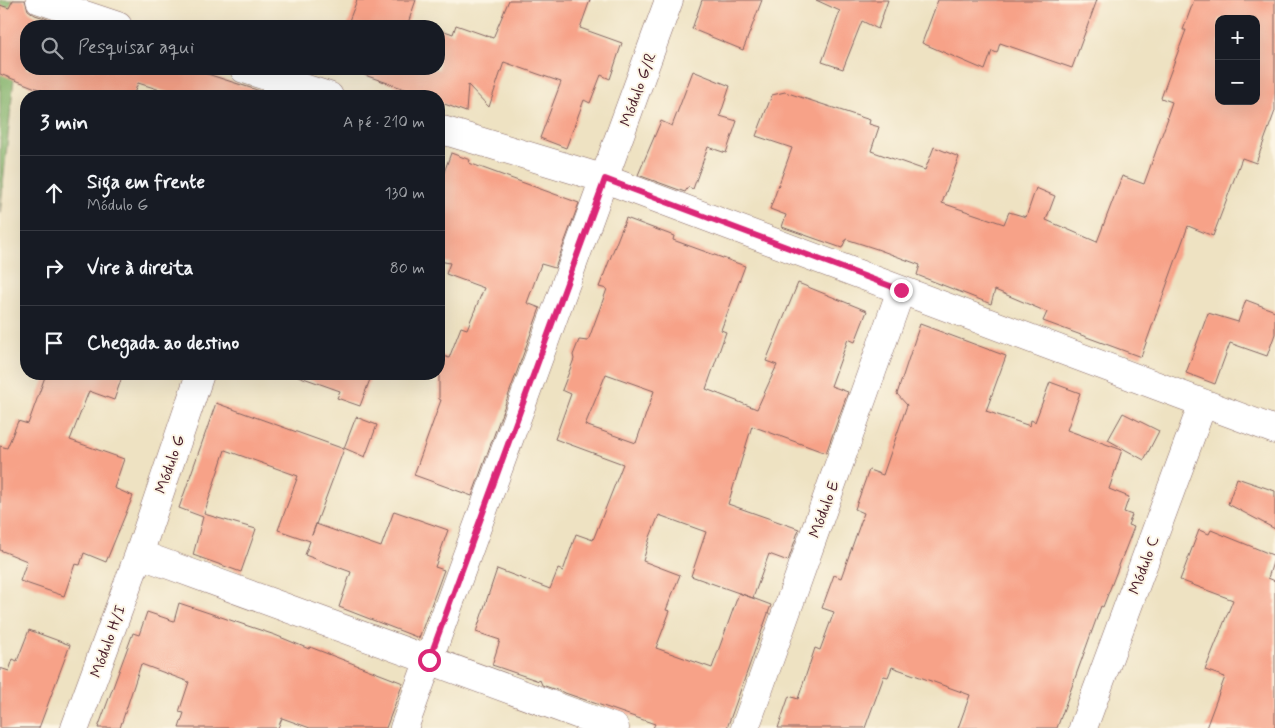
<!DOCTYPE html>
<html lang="pt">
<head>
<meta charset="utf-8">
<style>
	body { margin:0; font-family:Mynerve,sans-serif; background:#242831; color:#f1f3f6 }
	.controls { position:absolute; right:15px; top:15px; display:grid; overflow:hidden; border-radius:10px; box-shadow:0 5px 20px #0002 }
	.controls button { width:45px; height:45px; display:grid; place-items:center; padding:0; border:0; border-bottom:1px solid #363941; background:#171b24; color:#f1f3f6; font:25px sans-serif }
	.stop { position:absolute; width:15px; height:15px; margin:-11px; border:4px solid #db2777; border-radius:50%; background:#fff }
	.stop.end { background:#db2777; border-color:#fff; box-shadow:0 1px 5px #0008 }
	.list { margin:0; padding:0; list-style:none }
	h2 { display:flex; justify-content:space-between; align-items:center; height:65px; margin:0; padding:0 20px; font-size:21px }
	h2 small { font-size:16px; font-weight:400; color:#9ea1a6 }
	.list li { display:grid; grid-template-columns:32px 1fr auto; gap:15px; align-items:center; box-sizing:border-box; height:75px; padding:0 20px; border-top:1px solid #363941 }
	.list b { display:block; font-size:19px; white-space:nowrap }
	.list p { margin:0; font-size:16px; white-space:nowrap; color:#9ea1a6 }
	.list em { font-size:16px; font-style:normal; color:#9ea1a6 }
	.icon { flex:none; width:28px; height:28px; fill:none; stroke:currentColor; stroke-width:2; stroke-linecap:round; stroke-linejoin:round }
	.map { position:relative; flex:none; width:1275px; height:728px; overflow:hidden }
	.search { position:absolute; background:#171b24; box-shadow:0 5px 20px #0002; left:20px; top:20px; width:425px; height:55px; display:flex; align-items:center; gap:12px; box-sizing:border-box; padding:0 18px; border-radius:20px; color:#9ea1a6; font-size:19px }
	.panel { position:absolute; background:#171b24; box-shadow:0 5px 20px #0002; left:20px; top:90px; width:425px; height:290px; border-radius:20px }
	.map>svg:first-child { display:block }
</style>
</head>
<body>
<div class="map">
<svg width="1275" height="728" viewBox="0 0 1275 728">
	<rect width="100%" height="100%" fill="#fcf5e5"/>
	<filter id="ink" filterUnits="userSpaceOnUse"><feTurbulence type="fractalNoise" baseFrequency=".02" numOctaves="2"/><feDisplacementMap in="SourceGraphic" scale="10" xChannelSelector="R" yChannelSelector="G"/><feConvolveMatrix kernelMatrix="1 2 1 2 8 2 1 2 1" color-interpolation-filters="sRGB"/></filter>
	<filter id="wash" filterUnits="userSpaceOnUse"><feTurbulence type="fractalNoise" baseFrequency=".0096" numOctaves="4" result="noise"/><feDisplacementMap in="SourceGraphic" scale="20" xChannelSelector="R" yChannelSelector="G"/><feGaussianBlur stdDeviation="1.12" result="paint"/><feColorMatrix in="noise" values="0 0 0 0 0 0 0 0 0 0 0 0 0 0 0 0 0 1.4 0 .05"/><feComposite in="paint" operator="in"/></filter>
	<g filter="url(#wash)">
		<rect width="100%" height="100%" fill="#eee2c2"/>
		<path fill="#84b36c" stroke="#67694c" d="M 0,0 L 22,0 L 0,214 Z"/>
		<g id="blocks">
			<path fill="#f7a288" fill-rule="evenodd" d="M 13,0 L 25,0 L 28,10 L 35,15 L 69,26 L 26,26 L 26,69 L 192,69 L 263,92 L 262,96 L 180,96 L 138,83 L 133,96 L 56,96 L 0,74 L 0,5 L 9,8 Z
				M 357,0 L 416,0 L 407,26 L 347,26 Z
				M 509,0 L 590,0 L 580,28 L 622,43 L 610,79 L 601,75 L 590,103 L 584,100 L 566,148 L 540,138 L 561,82 L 538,74 L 504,62 L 489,107 L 468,85 L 466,112 L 439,102 L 439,96 L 425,96 L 356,72 L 357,69 L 439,69 L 439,29 L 453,34 L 456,25 L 493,38 Z
				M 702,0 L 762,0 L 743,50 L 692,29 Z
				M 816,0 L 888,0 L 878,29 L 862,21 L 843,69 L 822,62 L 840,11 Z
				M 938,0 L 1097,0 L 1072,68 L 1000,43 L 997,53 L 992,51 L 985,70 L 922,43 Z
				M 1194,0 L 1275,0 L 1275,111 L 1256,163 L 1242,158 L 1213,236 L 1188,226 L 1141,357 L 1043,321 L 1047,312 L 995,290 L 991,304 L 917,275 L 920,265 L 877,249 L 846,239 L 842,248 L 782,227 L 786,215 L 770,209 L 792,148 L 756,136 L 772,95 L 785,92 L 870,120 L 869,124 L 879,127 L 871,151 L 925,170 L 934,147 L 959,157 L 942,203 L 1004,224 L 1009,212 L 1026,217 L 1036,188 L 1055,196 L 1046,220 L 1097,242 L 1122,176 L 1144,184 L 1168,118 L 1167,117 L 1172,102 L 1161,98 L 1186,30 L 1183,30 ZM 1219,19 L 1256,19 L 1256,101 L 1219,101 Z
				M 693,71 L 730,86 L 720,116 L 737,121 L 726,153 L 708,147 L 693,189 L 688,187 L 685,192 L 638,175 L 661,121 L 672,126 Z
				M 451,153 L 470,160 L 469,163 L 579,203 L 555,268 L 541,264 L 527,303 L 540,308 L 472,496 L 414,475 L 441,400 L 439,399 L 439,354 L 449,358 L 461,327 L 467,329 L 484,288 L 446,274 L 450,263 L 439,261 L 439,186 Z
				M 626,218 L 674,236 L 673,240 L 745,266 L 721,330 L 726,332 L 706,389 L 757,409 L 777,365 L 766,361 L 798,283 L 867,311 L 855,342 L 848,339 L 831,386 L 848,392 L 826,453 L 752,426 L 728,504 L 799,529 L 788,561 L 769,554 L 753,598 L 691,576 L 706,532 L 659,515 L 650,537 L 643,561 L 680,575 L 666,610 L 670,611 L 656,648 L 712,668 L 739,593 L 771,605 L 727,728 L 653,728 L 655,724 L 542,685 L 540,680 L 539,681 L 492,665 L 500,640 L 476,632 L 497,569 L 550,589 L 558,569 L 563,571 L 576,534 L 593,540 L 623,464 L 555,439 L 571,394 L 562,390 L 574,359 L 573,355 L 579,340 L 588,341 L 607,289 L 599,287 ZM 606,374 L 654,391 L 636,443 L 585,425 Z
				M 1246,300 L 1275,311 L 1275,334 L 1267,356 L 1230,343 L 1215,384 L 1186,373 L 1208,313 L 1238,322 Z
				M 920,324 L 1006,356 L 986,411 L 1030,426 L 1031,420 L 1035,422 L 1050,382 L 1080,393 L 1067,430 L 1122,450 L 1109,489 L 1129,497 L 1124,512 L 1132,515 L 1128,525 L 1134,527 L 1103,607 L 1101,606 L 1057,728 L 958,728 L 970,695 L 892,667 L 888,677 L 884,676 L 865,728 L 778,728 L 789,696 L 798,699 L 815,648 L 820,650 L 834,612 L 822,608 L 834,575 L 841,578 L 864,513 L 855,509 L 869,470 L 883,475 L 907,405 L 897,394 Z
				M 46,374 L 123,374 L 114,400 L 89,391 L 70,440 L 124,459 L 114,488 L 133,496 L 106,562 L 84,553 L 80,565 L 75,564 L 64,596 L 20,581 L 27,561 L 0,550 L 0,446 L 7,448 L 18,421 L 28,424 Z
				M 299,374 L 372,374 L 360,406 L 337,398 L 340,391 L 298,376 Z
				M 216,403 L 344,449 L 312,535 L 316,524 L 381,547 L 394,511 L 448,530 L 435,567 L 444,570 L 419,638 L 339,607 L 351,572 L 305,555 L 310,541 L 278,530 L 298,476 L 225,450 L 204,514 L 256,529 L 241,572 L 193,555 L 203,517 L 179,508 Z
				M 1123,413 L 1159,431 L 1144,460 L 1108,440 Z
				M 356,417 L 377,425 L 365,457 L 344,448 Z
				M 1237,478 L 1275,491 L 1275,529 L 1228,504 Z
				M 1199,530 L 1209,534 L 1211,530 L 1275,556 L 1268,578 L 1275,581 L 1275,728 L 1206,728 L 1225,677 L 1205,670 L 1233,600 L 1180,580 Z
				M 179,603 L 275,635 L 309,649 L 310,647 L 403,683 L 386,728 L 310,728 L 282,718 L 278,728 L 179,728 L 184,713 L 179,712 L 189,682 L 141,664 L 120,728 L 98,728 L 133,633 L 139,635 L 147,612 L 174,621 Z
				M 29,630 L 70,645 L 39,728 L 0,728 L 0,668 L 9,671 L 13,659 L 17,661 Z"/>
		</g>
	</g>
	<g filter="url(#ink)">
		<use href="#blocks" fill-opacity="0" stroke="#836360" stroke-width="1"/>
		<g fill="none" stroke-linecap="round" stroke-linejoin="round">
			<defs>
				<path id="minor" d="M 40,0 L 118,26
					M 244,69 L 329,96
					M 439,129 L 605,179 L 1275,430
					M 139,554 L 615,728
					M 75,728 L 139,554 L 200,374
					M 404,728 L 669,0
					M 745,728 L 901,290
					M 1083,728 L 1203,403"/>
			</defs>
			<use href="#minor" stroke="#836360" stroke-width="29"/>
			<use href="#minor" stroke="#fff" stroke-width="28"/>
		</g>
	</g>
	<g fill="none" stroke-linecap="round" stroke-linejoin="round" filter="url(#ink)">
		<path stroke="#db2777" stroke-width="6" d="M 429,660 L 605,179 L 901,290"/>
	</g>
	<g text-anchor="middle" stroke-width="4" stroke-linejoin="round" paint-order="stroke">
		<g font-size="16" fill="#4a1f2b" stroke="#fcf5e5">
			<text transform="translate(637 89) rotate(-70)" y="6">Módulo G/R</text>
			<text transform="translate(169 464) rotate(-71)" y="6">Módulo G</text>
			<text transform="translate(823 509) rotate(-70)" y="6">Módulo E</text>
			<text transform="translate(1143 565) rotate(-70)" y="6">Módulo C</text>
			<text transform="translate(107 641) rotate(-70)" y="6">Módulo H/I</text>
		</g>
	</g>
</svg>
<div class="controls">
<button>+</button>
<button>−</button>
</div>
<div class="stop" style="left:429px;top:660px"></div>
<div class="stop end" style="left:901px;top:290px"></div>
<div class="search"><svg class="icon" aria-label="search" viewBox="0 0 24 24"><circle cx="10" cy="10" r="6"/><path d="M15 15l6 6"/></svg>Pesquisar aqui</div>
<section class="panel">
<h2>3 min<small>A pé · 210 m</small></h2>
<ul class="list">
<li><svg class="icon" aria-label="ahead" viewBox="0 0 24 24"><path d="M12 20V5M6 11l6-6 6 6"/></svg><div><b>Siga em frente</b><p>Módulo G</p></div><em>130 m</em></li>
<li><svg class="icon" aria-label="right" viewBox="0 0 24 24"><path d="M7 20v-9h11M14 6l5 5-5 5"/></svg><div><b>Vire à direita</b></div><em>80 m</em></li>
<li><svg class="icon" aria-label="arrive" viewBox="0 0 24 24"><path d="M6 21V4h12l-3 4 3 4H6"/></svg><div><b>Chegada ao destino</b></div></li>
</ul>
</section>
</div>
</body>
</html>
